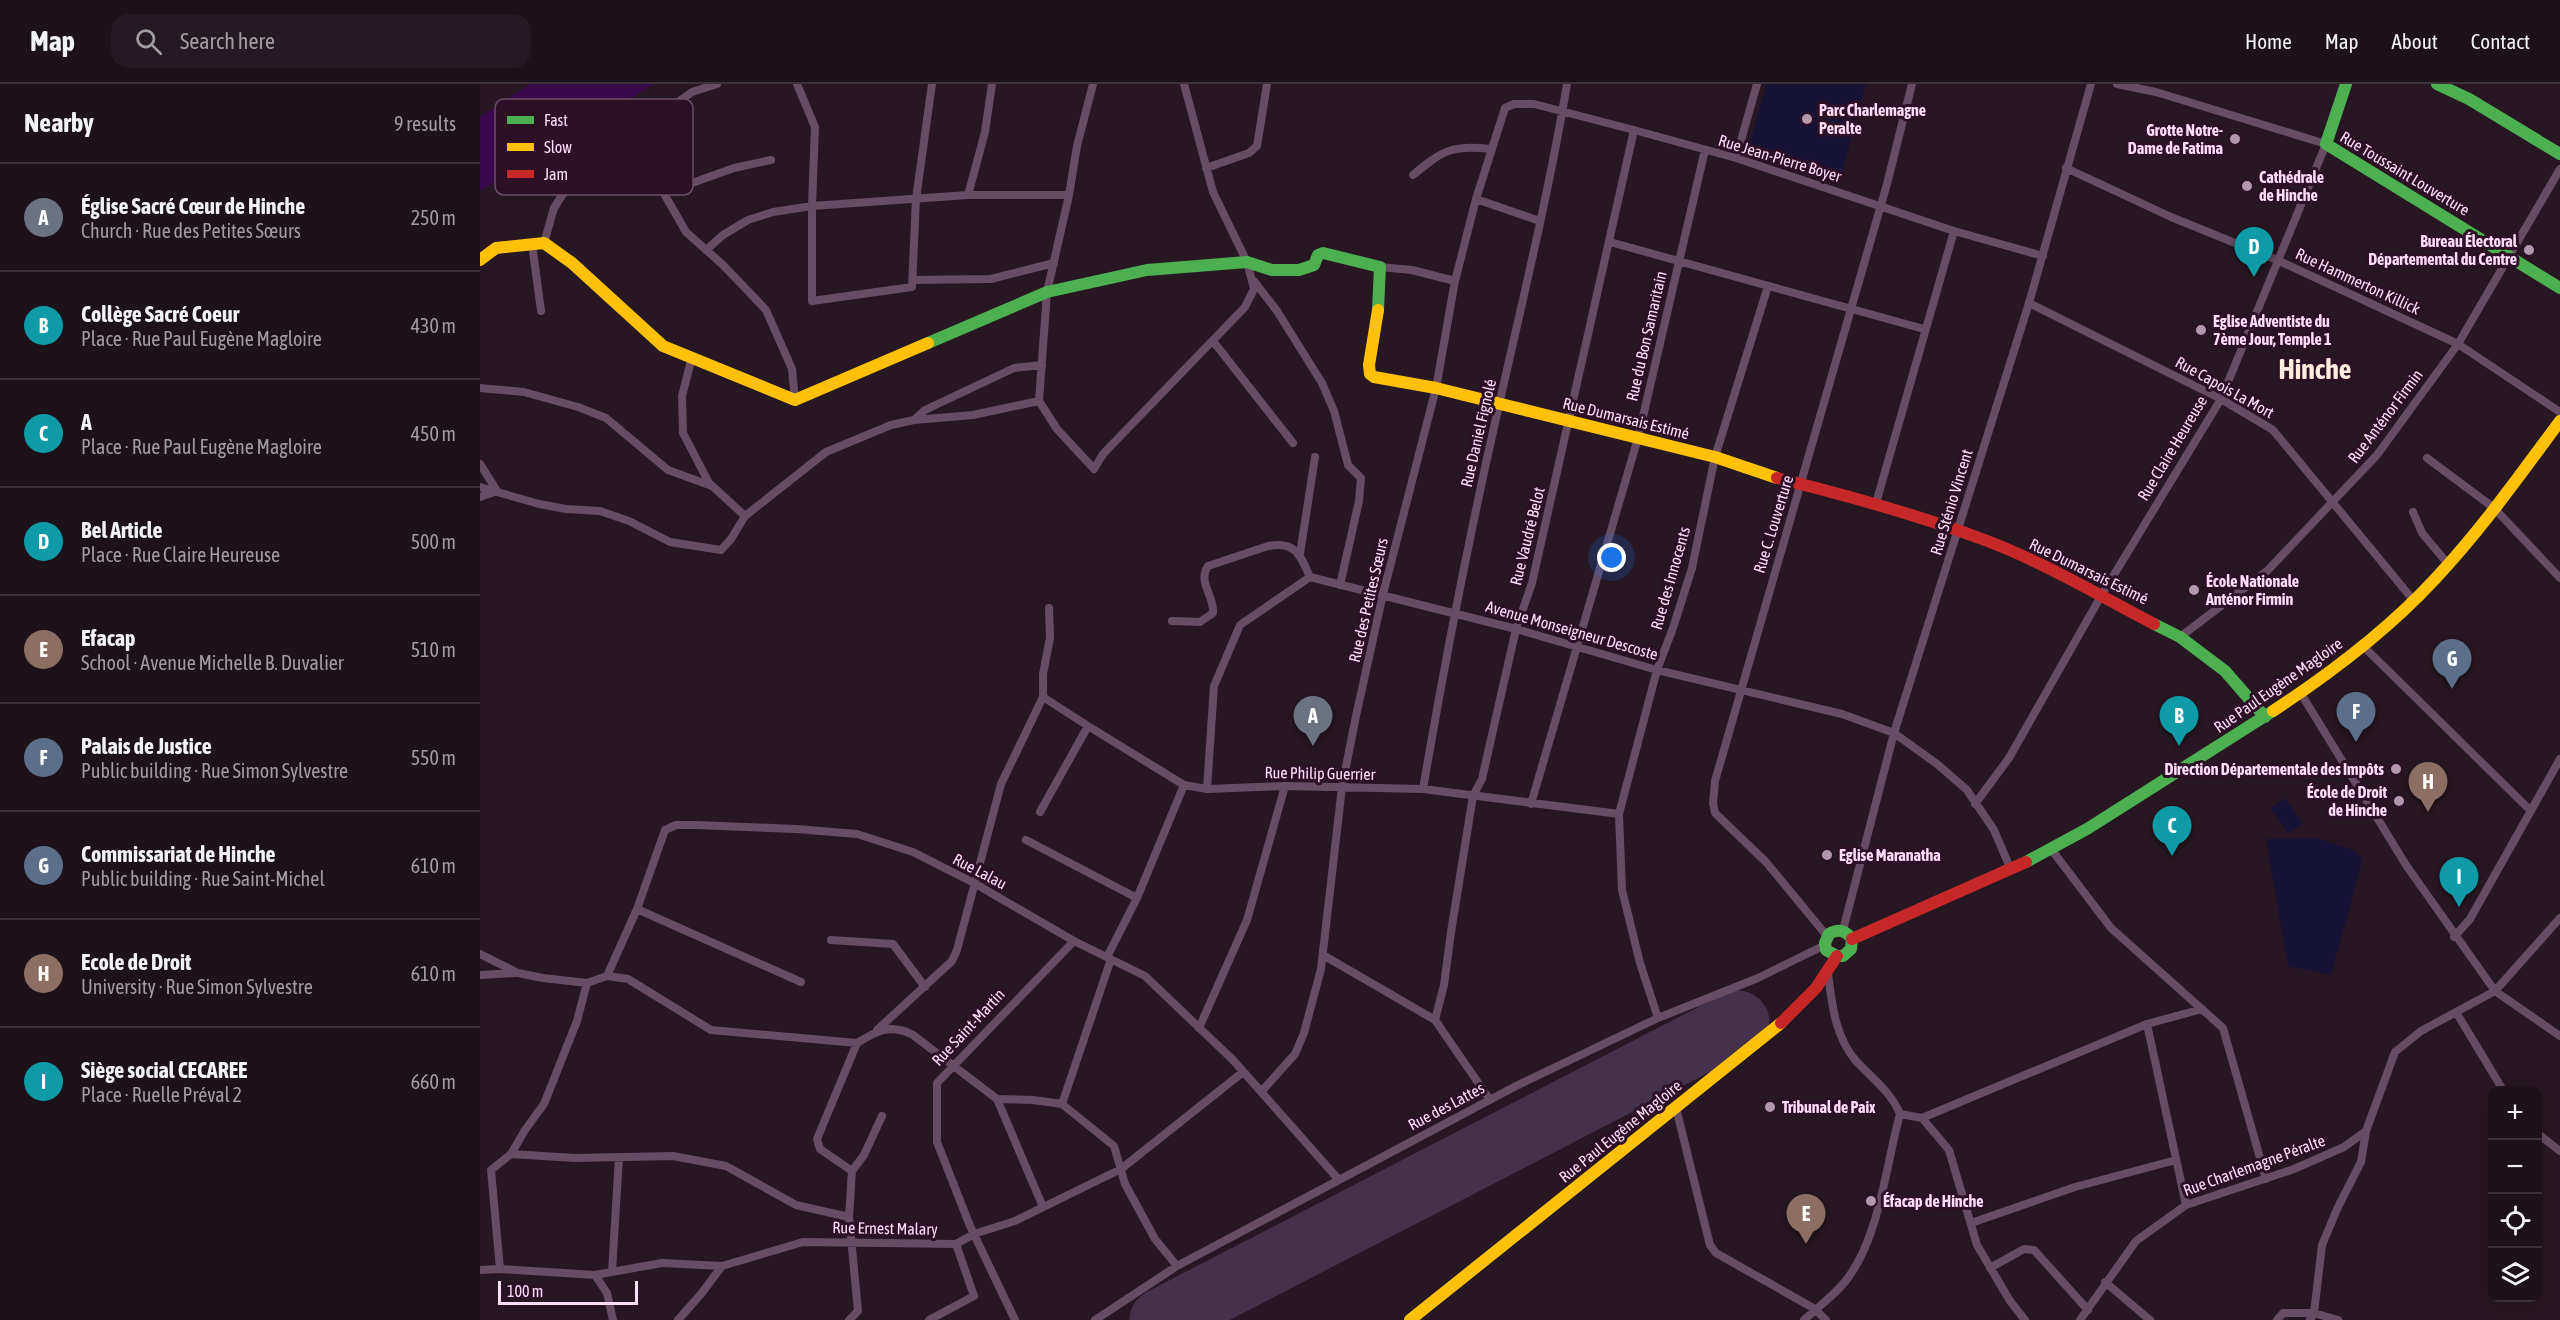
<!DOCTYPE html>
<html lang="en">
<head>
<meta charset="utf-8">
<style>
	body { margin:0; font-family:"Asap Condensed",sans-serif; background:#251a23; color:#f1f3f6 }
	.controls { position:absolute; right:18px; bottom:18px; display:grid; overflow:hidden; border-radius:12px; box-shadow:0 6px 24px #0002 }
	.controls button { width:54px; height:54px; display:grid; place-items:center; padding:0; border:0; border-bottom:2px solid #3b3139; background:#1d111a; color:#f1f3f6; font:30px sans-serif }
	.scale { position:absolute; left:18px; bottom:15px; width:140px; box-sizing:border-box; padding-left:6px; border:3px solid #ffddf8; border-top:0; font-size:16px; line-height:21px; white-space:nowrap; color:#ffddf8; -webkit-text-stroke:4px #2e1026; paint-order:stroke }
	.you { position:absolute; left:1132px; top:474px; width:21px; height:21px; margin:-15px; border:4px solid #fff; border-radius:50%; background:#1a73e8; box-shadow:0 0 0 9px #1a73e833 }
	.badge { display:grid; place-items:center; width:39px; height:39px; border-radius:50%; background:#1a73e8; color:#fff; font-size:20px; font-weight:700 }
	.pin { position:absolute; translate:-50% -50px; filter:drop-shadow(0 2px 3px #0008) }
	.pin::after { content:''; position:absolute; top:32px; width:21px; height:18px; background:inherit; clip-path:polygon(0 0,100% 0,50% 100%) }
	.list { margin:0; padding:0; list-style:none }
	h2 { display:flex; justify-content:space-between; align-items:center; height:78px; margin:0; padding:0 24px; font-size:26px }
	h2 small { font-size:20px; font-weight:400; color:#a09da2 }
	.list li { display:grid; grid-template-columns:39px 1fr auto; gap:18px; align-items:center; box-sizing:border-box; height:108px; padding:0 24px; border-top:2px solid #3b3139 }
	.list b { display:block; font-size:22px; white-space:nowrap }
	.list p { margin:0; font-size:20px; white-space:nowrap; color:#a09da2 }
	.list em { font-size:20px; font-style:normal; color:#a09da2 }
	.icon { flex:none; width:33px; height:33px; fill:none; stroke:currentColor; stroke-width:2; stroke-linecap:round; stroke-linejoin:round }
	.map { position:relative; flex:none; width:2080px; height:1236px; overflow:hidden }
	header { display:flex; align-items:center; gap:36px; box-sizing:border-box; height:84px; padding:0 30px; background:#1d111a; border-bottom:2px solid #3b3139 }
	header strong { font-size:28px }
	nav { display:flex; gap:33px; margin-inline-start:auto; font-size:21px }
	.search { width:420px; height:54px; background:#251a23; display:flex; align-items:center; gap:15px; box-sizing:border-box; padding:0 21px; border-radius:18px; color:#a09da2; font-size:22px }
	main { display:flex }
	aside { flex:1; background:#1d111a }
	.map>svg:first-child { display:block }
</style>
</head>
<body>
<header>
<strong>Map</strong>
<div class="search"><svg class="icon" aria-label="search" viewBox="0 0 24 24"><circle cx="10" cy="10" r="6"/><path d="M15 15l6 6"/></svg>Search here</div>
<nav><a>Home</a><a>Map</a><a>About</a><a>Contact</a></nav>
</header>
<main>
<aside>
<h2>Nearby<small>9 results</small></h2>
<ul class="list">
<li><span class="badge" style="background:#6b7280">A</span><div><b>Église Sacré Cœur de Hinche</b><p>Church · Rue des Petites Sœurs</p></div><em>250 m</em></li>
<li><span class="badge" style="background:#0f9aa8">B</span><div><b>Collège Sacré Coeur</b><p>Place · Rue Paul Eugène Magloire</p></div><em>430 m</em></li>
<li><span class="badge" style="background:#0f9aa8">C</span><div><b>A</b><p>Place · Rue Paul Eugène Magloire</p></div><em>450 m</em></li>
<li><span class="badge" style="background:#0f9aa8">D</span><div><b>Bel Article</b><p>Place · Rue Claire Heureuse</p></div><em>500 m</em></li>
<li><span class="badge" style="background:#8d6e63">E</span><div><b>Efacap</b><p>School · Avenue Michelle B. Duvalier</p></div><em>510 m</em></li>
<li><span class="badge" style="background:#5c6f8a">F</span><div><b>Palais de Justice</b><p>Public building · Rue Simon Sylvestre</p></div><em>550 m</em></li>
<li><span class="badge" style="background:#5c6f8a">G</span><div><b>Commissariat de Hinche</b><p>Public building · Rue Saint-Michel</p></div><em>610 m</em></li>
<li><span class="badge" style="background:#8d6e63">H</span><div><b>Ecole de Droit</b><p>University · Rue Simon Sylvestre</p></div><em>610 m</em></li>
<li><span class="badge" style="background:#0f9aa8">I</span><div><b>Siège social CECAREE</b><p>Place · Ruelle Préval 2</p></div><em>660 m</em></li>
</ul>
</aside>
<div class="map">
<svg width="2080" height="1236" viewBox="0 0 2080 1236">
	<rect width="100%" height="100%" fill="#271722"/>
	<path fill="#171336" d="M 1286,0 L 1386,0 L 1360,96 L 1267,71 Z
		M 1805,714 L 1823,740 L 1808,750 L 1790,724 Z
		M 1837,754 L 1873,766 L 1883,775 L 1851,891 L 1808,882 L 1786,755 Z"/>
	<path fill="#3a084c" d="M 50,0 L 174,0 L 0,107 L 0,33 Z"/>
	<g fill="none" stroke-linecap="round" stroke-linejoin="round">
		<path stroke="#44314c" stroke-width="63" d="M 681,1236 L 1258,938"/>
		<path stroke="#684c63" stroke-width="8" d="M 317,0 L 335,43 L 332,122 L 332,217 L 432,203 L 436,115 L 452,0
			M 151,52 L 206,148 L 243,181 L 286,226 L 312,285 L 315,316
			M 1256,74 L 1277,0
			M 726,84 L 769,69 L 777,62 L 787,0
			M 1586,84 L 1691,133 L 1797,176 L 1978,260 L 2080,328
			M 933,91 C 962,67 972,60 1011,65
			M 184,109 L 254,84 L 291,76
			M 488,111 L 505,48 L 512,0
			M 996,115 L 1060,137
			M 1130,158 L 1444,245
			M 64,159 L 74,124 L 93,94 L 212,8 L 237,0
			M 52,160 L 61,227
			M 226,166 L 243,151 L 268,136 L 293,128 L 332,122 L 488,111 L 589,111
			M 900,183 L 932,186 L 975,197
			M 433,196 L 511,195 L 574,179
			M 774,197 L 797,227 L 842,299 L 854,327 L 868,381 L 881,394 L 879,417 L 860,501
			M 1549,219 L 1741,315 L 1793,346 L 1934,517
			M 733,257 L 813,359
			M 212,273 L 202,312 L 203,349 L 229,399 L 265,432
			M 0,304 L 44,308 L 98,323 L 126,334 L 188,386 L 232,402
			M 559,317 L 567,208 L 589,111 L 597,62 L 613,0
			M 434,336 L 445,326 L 534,284 L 562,281
			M 1947,374 L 2014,424 L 2080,494
			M 0,380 L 17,407 L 0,413
			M 0,403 L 59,420 L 86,425 L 120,427 L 149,437 L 190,458 L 241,466 L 251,455 L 265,432 L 346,368 L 411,341 L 434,336 L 493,331 L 559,317 L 577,345 L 614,385 L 623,370 L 765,223 L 774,205 L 767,178 L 733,108 L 704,0
			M 1396,419 L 1474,147
			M 1933,428 L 1942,449 L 1968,480
			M 820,470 L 835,373
			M 692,537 L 720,538 L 733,529 C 735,513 717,498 728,482 L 788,462 C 816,457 820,471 830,493
			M 1700,553 L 1787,487 L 1897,371 L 1978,260 L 2080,85
			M 1883,562 L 2051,727
			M 1820,608 L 1926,781 L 2015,907 L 2080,952
			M 563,613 L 608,642 L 704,701 L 727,705 L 805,702 L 943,705 L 1139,730
			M 727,705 L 734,602 L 760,541 L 830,493 L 1036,545 L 1177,586 L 1362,630 L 1414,649 L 1457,680 L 1487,706 L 1514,746 L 1531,786
			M 943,705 C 965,576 990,448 1019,321 C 1043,214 1069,108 1087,0
			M 1051,720 L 1158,354 L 1225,66
			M 1495,720 L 1529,674 L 1621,512 L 1741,315 L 1846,60 L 1676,8 L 1637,0
			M 560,728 L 608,642
			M 546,756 L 657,814
			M 1571,765 L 1631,844 L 1743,944 L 1786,1095
			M 157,825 L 321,898
			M 1363,846 L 1414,649 L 1549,219 L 1611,0
			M 1347,852 L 1286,778 L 1235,729 L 1233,719 L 1235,697 L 1407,100 L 1432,0
			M 1974,853 L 1990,835 L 2080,675
			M 351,856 L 413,860 L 445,903
			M 0,870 L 38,889 L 63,894 L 107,899
			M 843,871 L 955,936 L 1010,1016
			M 627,873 L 657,814 L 704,701
			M 0,891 L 35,889
			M 127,892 L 157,825 L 185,746 L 196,741 L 217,741 L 316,745 L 377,750 L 433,768 L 494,799 L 594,857 L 665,892 L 753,976 L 859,1096
			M 127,892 L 148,895 L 231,946 L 377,959 C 397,947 410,939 433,951 L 517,1015 L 553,1016 L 582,1020 L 634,1062 L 645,1100 L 675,1155 L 697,1182
			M 1976,928 L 2023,1006
			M 1178,934 L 1160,879 L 1142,806 L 1139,730 L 1177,586 L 1193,544 L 1212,484 L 1235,373 L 1288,202
			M 955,936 L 964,901 L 971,848 L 993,712 L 1002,695 L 1036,545 L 1052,499 L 1154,46
			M 1667,940 L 1706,1121
			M 719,944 L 767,836 L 805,702
			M 397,946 L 472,877 L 477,866 L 521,700 L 563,613 L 563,590 L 570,554 L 569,524
			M 781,1008 L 815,970 L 824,949 L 841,885 L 862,703 L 876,632 L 903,510 L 956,304 L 975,197 L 996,115 L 1025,24 L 1034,20 L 1054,20 L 1154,46 L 1256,74 L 1474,147 L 1563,172
			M 517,1015 L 563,1123
			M 582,1020 L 631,875
			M 1196,1024 L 1230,1161 L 1236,1169 L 1335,1225 L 1346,1236
			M 1420,1030 L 1442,1034 L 1469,1066 L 1497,1161 L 1530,1217 L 1545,1236
			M 1442,1034 L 1667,940 L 1722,925
			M 2058,1050 L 2080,1067
			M 31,1070 L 95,1074 L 193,1072 L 246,1082 L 316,1121 L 369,1133 L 378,1227 L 369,1236
			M 372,1087 L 340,1065 L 337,1055 L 377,959
			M 369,1133 L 372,1087 L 384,1071 L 402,1032
			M 1491,1139 L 1595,1103 L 1696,1076
			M 1510,1184 L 1544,1165 L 1554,1166 L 1608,1226
			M 20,1185 L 11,1086 L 31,1070 L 45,1046 L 64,1020 L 97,937 L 107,899 L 127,892
			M 0,1186 L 20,1185 L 115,1191 L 182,1179 L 242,1182 L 323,1158 L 476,1160 L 494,1150 L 535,1137 L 641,1085 L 763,988
			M 132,1188 L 139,1073
			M 115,1191 L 127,1209 L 133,1236
			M 1625,1198 L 1670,1236
			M 198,1236 L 221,1210 L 242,1182
			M 449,1236 L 494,1212 L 476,1160
			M 535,1236 L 490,1142 L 457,1058 L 457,999 L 594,857
			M 615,1236 L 697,1182 L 1036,1002 L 1178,934 L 1278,894 L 1345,861
			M 1324,1236 C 1339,1222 1359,1208 1370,1191 C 1400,1148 1406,1081 1420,1030 C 1411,1008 1392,994 1376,977 C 1355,953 1352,920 1348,890
			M 1600,1236 L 1656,1157 L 1706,1121 L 1814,1085 L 1864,1063 L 1886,1047 L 1915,968 L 1941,947 L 2015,907 L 2080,834
			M 1797,1236 L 1803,1229 L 1834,1229 L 1858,1236
			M 1830,1236 L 1834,1229 L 1842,1161 L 1858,1123 L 1881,1078 L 1886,1047"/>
		<path stroke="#4caf50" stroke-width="12" d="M 1866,0 L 1846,60 L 2080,204
			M 1957,0 L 1989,15 L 2080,70
			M 448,259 L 567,208 L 667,186 L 767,178 L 792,186 L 819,186 L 834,181 L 838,171 L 843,169 L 900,183 L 898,226
			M 1674,540 L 1700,553 L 1745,587 L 1785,633
			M 1546,778 L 1607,745 L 1793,627
			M 1357,872 L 1346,866 L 1345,859 L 1349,850 C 1359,844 1366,847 1372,855
			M 1357,872 L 1363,872 L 1371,865 L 1372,855"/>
		<path stroke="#ffc107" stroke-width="12" d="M 0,176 L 16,164 L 64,159 L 92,179 L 183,262 L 315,316 L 448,259
			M 898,226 L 889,281 L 890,290 L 894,293 L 956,304 L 1235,373 L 1297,394
			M 1793,627 C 1851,589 1908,546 1955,495 C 2001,446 2040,391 2080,337
			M 930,1236 L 1301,939"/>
		<path stroke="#c62828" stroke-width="12" d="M 1297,394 C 1366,411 1435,430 1502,455 C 1562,477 1618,511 1674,540
			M 1372,855 L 1546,778
			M 1301,939 L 1336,904 L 1357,872"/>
	</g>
	<g fill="#b398ad" stroke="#2e1026" stroke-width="2">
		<circle cx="1327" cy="35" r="6"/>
		<circle cx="1755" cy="55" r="6"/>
		<circle cx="1767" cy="102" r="6"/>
		<circle cx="2049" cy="166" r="6"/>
		<circle cx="1721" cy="246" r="6"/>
		<circle cx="1714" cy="506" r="6"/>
		<circle cx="1916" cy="685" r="6"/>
		<circle cx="1919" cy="717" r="6"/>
		<circle cx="1347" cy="771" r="6"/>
		<circle cx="1290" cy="1023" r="6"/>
		<circle cx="1391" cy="1117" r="6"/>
	</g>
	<g text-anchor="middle" stroke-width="6" stroke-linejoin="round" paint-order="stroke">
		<g font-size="16" font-weight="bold" fill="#ffddf8" stroke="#2e1026" text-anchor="start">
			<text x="1339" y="32">Parc Charlemagne<tspan x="1339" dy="18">Peralte</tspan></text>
			<text x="1743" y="52" text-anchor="end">Grotte Notre-<tspan x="1743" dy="18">Dame de Fatima</tspan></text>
			<text x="1779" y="99">Cathédrale<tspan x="1779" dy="18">de Hinche</tspan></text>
			<text x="2037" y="163" text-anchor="end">Bureau Électoral<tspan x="2037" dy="18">Départemental du Centre</tspan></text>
			<text x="1733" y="243">Eglise Adventiste du<tspan x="1733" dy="18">7ème Jour, Temple 1</tspan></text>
			<text x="1726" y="503">École Nationale<tspan x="1726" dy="18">Anténor Firmin</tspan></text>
			<text x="1904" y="691" text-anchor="end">Direction Départementale des Impôts</text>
			<text x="1907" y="714" text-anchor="end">École de Droit<tspan x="1907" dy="18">de Hinche</tspan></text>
			<text x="1359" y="777">Eglise Maranatha</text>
			<text x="1302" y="1029">Tribunal de Paix</text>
			<text x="1403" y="1123">Éfacap de Hinche</text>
		</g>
		<g font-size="16" fill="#ffddf8" stroke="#2e1026">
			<text transform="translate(1300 74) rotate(17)" y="6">Rue Jean-Pierre Boyer</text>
			<text transform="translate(1925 89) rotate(31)" y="6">Rue Toussaint Louverture</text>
			<text transform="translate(1878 197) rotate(25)" y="6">Rue Hammerton Killick</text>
			<text transform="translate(1166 252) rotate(-77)" y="6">Rue du Bon Samaritain</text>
			<text transform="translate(1745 303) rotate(29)" y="6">Rue Capois La Mort</text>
			<text transform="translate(1905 332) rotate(-53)" y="6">Rue Anténor Firmin</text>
			<text transform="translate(1146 334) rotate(14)" y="6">Rue Dumarsais Estimé</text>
			<text transform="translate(998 349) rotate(-77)" y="6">Rue Daniel Fignolé</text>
			<text transform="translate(1692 364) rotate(-59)" y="6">Rue Claire Heureuse</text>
			<text transform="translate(1471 418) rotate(-73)" y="6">Rue Sténio Vincent</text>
			<text transform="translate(1293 440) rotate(-73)" y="6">Rue C. Louverture</text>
			<text transform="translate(1047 452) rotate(-76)" y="6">Rue Vaudré Belot</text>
			<text transform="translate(1609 487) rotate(26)" y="6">Rue Dumarsais Estimé</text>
			<text transform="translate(1190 494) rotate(-74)" y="6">Rue des Innocents</text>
			<text transform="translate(888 516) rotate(-77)" y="6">Rue des Petites Sœurs</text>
			<text transform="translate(1092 546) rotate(16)" y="6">Avenue Monseigneur Descoste</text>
			<text transform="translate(1798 601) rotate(-35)" y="6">Rue Paul Eugène Magloire</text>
			<text transform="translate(840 689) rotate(1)" y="6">Rue Philip Guerrier</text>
			<text transform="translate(500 787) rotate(28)" y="6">Rue Lalau</text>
			<text transform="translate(488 943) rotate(-47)" y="6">Rue Saint-Martin</text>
			<text transform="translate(966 1022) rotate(-28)" y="6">Rue des Lattes</text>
			<text transform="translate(1140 1047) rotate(-39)" y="6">Rue Paul Eugène Magloire</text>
			<text transform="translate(1774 1081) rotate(-20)" y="6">Rue Charlemagne Péralte</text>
			<text transform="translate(405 1144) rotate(1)" y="6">Rue Ernest Malary</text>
		</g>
		<g font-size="28" font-weight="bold" fill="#ffeedf" stroke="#2e1026">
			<text x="1835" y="295">Hinche</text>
		</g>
	</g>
	<rect x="15" y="15" width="198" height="96" rx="9" fill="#2e1026" stroke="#6d4e65" stroke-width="1.5"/>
	<rect x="27" y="32" width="27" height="8" fill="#4caf50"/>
	<rect x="27" y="59" width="27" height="8" fill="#ffc107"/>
	<rect x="27" y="86" width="27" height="8" fill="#c62828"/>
	<g font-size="16" fill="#ffddf8">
		<text x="64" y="42">Fast</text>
		<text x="64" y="69">Slow</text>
		<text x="64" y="96">Jam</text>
	</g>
</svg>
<div class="controls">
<button>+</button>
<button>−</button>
<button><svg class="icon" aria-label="locate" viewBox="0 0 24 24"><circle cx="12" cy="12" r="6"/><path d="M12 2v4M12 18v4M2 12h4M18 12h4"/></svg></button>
<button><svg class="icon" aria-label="layers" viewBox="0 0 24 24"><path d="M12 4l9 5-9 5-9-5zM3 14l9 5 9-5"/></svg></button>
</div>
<div class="scale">100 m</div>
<div class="you"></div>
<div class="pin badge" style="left:833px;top:662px;background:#6b7280">A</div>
<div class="pin badge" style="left:1699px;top:662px;background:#0f9aa8">B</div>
<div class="pin badge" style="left:1692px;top:772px;background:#0f9aa8">C</div>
<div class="pin badge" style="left:1774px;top:193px;background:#0f9aa8">D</div>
<div class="pin badge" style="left:1326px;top:1160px;background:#8d6e63">E</div>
<div class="pin badge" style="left:1876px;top:658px;background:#5c6f8a">F</div>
<div class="pin badge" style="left:1972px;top:605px;background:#5c6f8a">G</div>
<div class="pin badge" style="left:1948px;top:728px;background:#8d6e63">H</div>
<div class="pin badge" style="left:1979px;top:823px;background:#0f9aa8">I</div>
</div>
</main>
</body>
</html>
